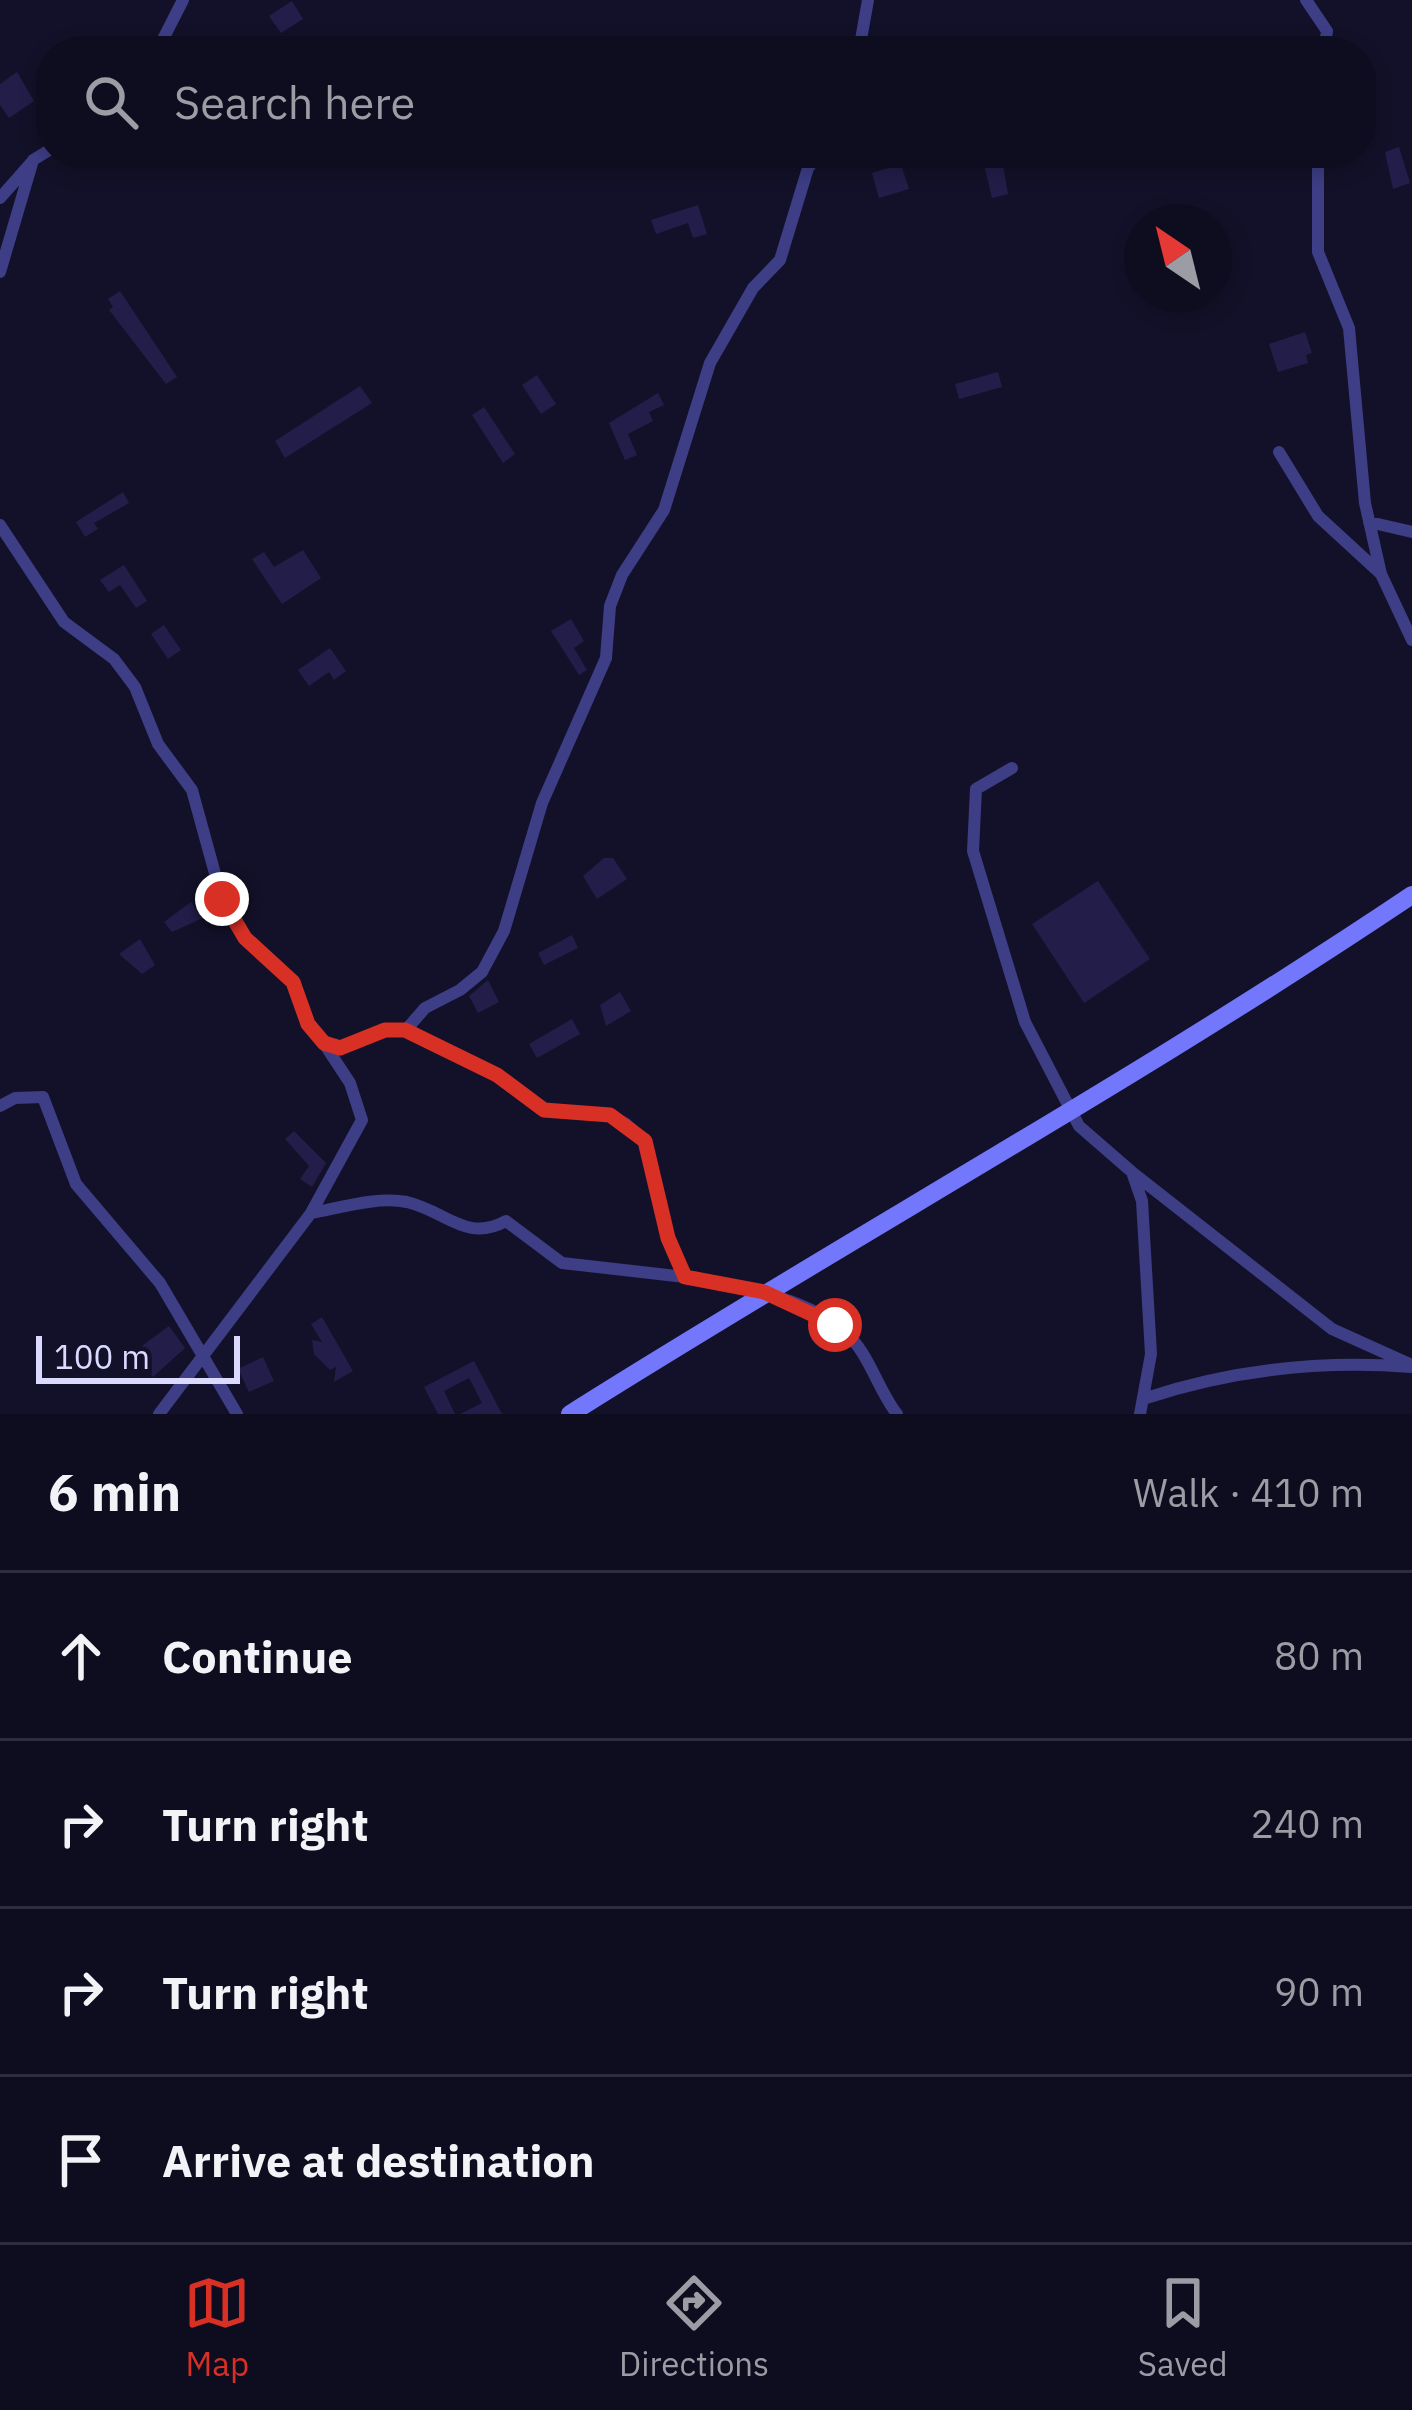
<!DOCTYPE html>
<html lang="en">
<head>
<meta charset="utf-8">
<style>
	body { margin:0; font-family:"IBM Plex Sans",sans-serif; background:#171628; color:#f1f3f6 }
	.compass { position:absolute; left:1124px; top:204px; width:108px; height:108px; border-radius:50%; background:#0e0d1f; box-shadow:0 6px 18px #0003; rotate:325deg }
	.scale { position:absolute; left:36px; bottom:30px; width:204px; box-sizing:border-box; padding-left:12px; border:6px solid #dbd9fe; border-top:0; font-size:33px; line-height:42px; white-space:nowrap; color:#dbd9fe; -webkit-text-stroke:9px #131129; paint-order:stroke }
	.stop { position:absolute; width:36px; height:36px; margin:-27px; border:9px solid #d93025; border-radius:50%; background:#fff }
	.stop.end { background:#d93025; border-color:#fff; box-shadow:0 3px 12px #0008 }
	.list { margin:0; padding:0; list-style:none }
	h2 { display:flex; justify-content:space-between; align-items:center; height:156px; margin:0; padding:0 48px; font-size:51px }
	h2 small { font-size:39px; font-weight:400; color:#9b9ca4 }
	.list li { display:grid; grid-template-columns:78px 1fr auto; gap:36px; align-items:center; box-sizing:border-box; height:168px; padding:0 48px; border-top:3px solid #2e2d3d }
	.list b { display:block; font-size:45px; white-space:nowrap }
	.list em { font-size:39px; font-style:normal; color:#9b9ca4 }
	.icon { flex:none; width:66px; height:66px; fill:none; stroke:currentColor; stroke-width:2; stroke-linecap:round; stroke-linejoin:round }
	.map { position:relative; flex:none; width:1412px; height:1414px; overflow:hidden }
	.search { position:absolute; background:#0e0d1f; box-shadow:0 6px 18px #0003; left:36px; right:36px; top:36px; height:132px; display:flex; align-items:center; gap:30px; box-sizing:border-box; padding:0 42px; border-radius:48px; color:#9b9ca4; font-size:45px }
	.sheet { height:828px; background:#0e0d1f }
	nav { display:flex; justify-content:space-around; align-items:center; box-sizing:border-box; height:168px; border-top:3px solid #2e2d3d; background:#0e0d1f; font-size:33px; color:#9b9ca4 }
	nav a { display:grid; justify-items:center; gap:6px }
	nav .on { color:#d93025 }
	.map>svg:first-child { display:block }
</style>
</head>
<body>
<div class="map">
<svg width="1412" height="1414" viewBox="0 0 1412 1414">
	<rect width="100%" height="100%" fill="#131129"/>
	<path fill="#231d49" d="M 292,1 L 303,19 L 281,33 L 269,16 Z
		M 17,72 L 34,101 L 9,118 L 0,105 L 0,84 Z
		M 1399,147 L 1410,183 L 1393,189 L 1385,152 Z
		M 981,153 L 1001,153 L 1008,194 L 992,198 Z
		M 901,164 L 909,189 L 879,198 L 872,173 Z
		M 698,205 L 707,234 L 693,238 L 688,223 L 656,234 L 651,220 Z
		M 120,291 L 177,377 L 166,384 L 109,310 L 113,307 L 108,299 Z
		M 1305,332 L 1312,353 L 1306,355 L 1308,363 L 1278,372 L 1269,344 Z
		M 998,372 L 1002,387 L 959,399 L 955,384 Z
		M 537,375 L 556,404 L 541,414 L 522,385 Z
		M 360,386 L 372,403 L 285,458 L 275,441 Z
		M 658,393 L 664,405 L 649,412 L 653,421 L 628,434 L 637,455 L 625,460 L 609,423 Z
		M 484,407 L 515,454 L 503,463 L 472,415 Z
		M 123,492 L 129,503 L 94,523 L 98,529 L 85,537 L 76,522 Z
		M 303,550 L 321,578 L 282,604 L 252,559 L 264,552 L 274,567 Z
		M 124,565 L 147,601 L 136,608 L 120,585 L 109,592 L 100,580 Z
		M 571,619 L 584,641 L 574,648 L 587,670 L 579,675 L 551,631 Z
		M 164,625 L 181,650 L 168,659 L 151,634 Z
		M 330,648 L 346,671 L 334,680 L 329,672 L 309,686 L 298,670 Z
		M 604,858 L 613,858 L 627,879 L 597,899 L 583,876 Z
		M 1098,881 L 1150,959 L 1084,1003 L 1032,924 Z
		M 191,902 L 203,918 L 172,932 L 164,922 Z
		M 572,935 L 578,948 L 544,965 L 538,953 Z
		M 140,939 L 155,965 L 142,974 L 119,954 Z
		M 488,980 L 499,1002 L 478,1013 L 469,996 Z
		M 620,992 L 631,1011 L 606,1026 L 600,1005 Z
		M 572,1019 L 580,1034 L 537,1058 L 529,1044 Z
		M 294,1131 L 326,1163 L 312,1187 L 300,1179 L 309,1166 L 285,1139 Z
		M 322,1317 L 353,1371 L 334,1382 L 336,1367 L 330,1370 L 314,1354 L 312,1340 L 322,1342 L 311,1324 Z
		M 169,1326 L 185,1348 L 153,1377 L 135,1351 Z
		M 263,1357 L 274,1381 L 249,1392 L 238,1369 Z
		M 474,1361 L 502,1414 L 460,1414 L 482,1403 L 469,1378 L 444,1391 L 455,1414 L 438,1414 L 424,1387 Z"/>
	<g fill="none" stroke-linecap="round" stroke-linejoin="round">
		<path stroke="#3d3e86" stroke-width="12" d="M 1306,0 L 1327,31 L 1324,51
			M 157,51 L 183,0
			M 859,51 L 868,0
			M 1318,153 L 1318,252 L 1349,328 L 1365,503 L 1381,574 L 1412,640
			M 0,198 L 31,163
			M 0,272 L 33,160 L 51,149
			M 1279,452 L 1318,516 L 1380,573
			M 1369,522 L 1412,532
			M 0,525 L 64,622 L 114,659 L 135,687 L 158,744 L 192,790 L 222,899 L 245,938 L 293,982 L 307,1024 L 324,1043 L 340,1049 L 385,1030 L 405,1031 L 497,1075 L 544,1110 L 610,1115 L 626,1124 L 645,1141 L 668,1238 L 685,1277 C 737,1287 805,1295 846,1333 C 869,1353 878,1390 897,1414
			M 1012,768 L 976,789 L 973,851 L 1025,1022 L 1079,1126 L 1132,1172 L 1142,1201 L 1151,1354 L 1140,1414
			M 405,1031 L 425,1008 L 460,990 L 482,972 L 504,931 L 542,803 L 606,658 L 610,606 L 622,575 L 664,510 L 710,363 L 753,288 L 780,260 L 808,168 L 820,153
			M 0,1106 L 15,1098 L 43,1097 L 76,1184 L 160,1283 L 237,1414
			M 1133,1173 L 1332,1329 L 1412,1365
			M 311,1213 C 339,1208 378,1196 407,1202 C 446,1211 466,1243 506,1221 L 562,1263 L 685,1277
			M 1143,1399 C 1230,1370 1320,1360 1411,1367
			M 159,1414 L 311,1213 L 362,1120 L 350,1083 L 325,1045"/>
		<path stroke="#7277fc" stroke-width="18" d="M 570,1414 C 849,1238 1138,1079 1412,895"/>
	</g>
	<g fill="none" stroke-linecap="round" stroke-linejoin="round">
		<path stroke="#d93025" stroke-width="15" d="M 222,899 L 245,938 L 293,982 L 308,1024 L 324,1043 L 340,1048 L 385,1030 L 405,1030 L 497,1075 L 544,1110 L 610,1115 L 645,1141 L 668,1238 L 685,1277 L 764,1292 L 835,1325"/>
	</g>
</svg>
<svg class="compass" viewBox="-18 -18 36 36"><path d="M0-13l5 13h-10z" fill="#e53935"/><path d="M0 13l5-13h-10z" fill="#9b9ca4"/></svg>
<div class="scale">100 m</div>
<div class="stop" style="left:835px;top:1325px"></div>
<div class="stop end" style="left:222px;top:899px"></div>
<div class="search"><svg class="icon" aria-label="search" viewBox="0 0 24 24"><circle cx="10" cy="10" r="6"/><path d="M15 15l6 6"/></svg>Search here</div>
</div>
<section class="sheet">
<h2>6 min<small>Walk · 410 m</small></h2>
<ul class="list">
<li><svg class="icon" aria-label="ahead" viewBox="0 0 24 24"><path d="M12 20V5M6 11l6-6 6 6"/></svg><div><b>Continue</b></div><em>80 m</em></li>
<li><svg class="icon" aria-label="right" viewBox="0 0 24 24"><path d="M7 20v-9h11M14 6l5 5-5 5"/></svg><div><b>Turn right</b></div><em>240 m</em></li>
<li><svg class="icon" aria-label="right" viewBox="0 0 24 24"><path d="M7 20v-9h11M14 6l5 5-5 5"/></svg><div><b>Turn right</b></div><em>90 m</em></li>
<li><svg class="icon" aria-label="arrive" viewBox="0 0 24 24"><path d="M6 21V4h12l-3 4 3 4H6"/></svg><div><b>Arrive at destination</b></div></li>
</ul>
</section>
<nav>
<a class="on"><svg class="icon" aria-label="map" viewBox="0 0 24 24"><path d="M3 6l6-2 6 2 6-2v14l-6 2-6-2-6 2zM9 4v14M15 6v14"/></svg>Map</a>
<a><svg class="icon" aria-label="directions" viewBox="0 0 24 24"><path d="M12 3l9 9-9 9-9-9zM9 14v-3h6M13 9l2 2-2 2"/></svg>Directions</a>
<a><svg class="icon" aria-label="saved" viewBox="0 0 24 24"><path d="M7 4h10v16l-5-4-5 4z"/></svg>Saved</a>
</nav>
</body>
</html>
